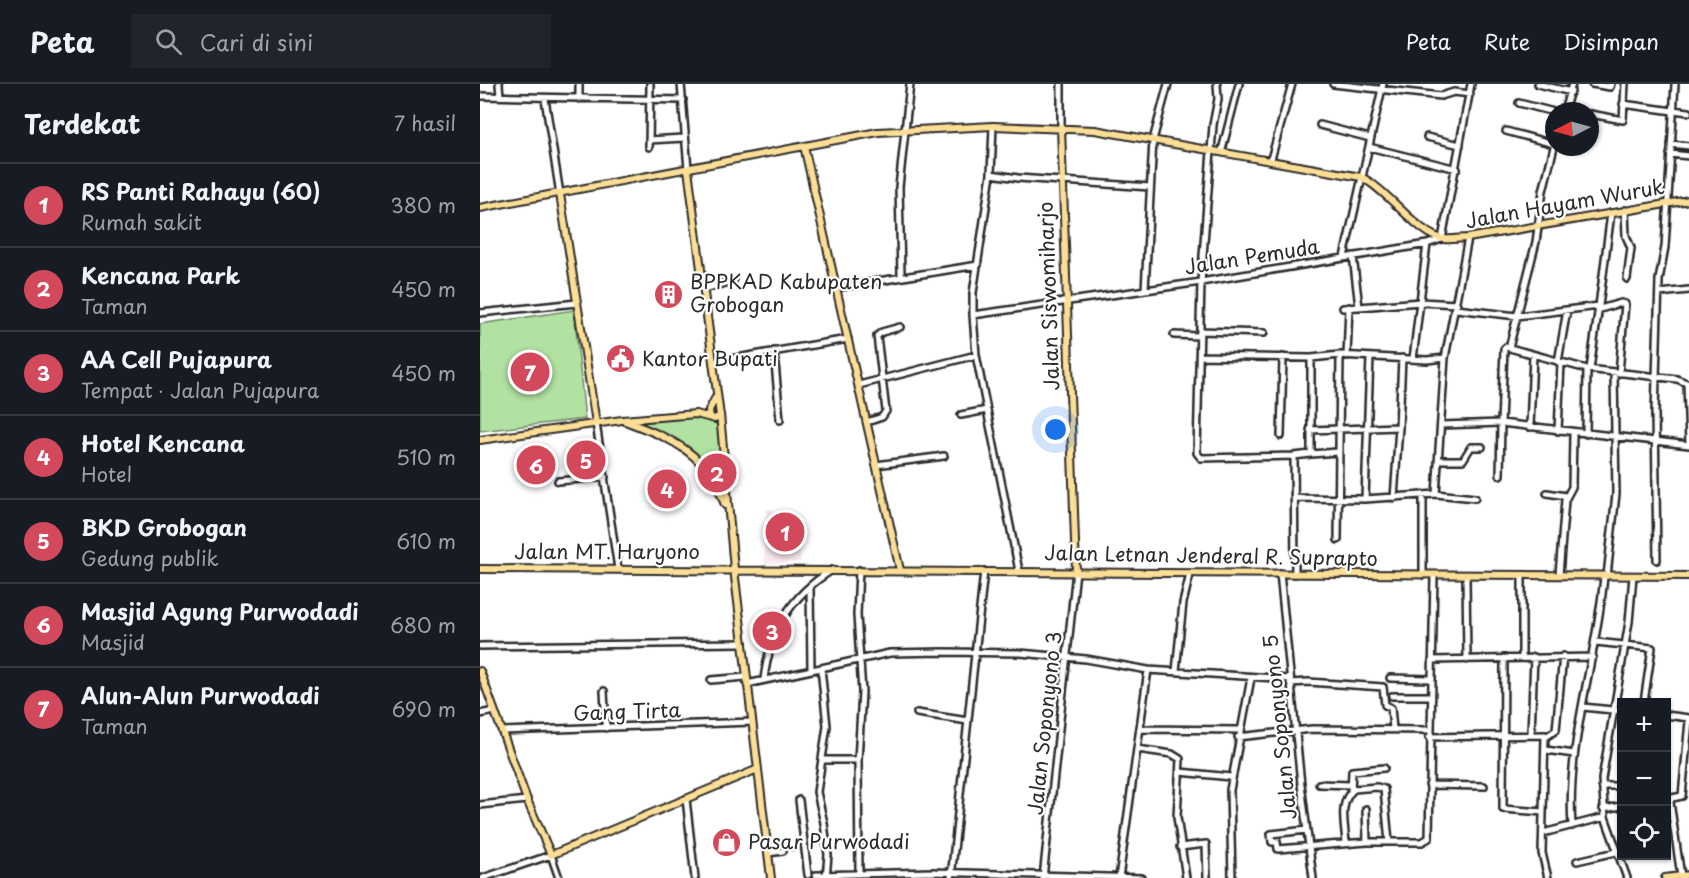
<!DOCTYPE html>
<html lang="id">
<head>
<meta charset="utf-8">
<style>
	body { margin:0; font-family:"Playpen Sans",sans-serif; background:#20242c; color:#f1f3f6 }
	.controls { position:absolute; right:18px; bottom:18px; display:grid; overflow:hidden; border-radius:0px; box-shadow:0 2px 4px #0004 }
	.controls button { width:54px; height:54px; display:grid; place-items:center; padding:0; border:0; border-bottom:2px solid #363941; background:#171b24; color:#f1f3f6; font:30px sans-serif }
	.compass { position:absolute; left:1065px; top:18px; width:54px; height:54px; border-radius:50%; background:#171b24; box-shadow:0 2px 4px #0004; rotate:264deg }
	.you { position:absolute; left:576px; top:346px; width:21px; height:21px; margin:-15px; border:4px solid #fff; border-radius:50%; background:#1a73e8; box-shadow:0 0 0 9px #1a73e833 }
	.badge { display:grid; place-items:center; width:39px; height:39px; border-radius:50%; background:#d1495b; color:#fff; font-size:20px; font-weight:700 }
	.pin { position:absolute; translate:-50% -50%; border:3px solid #fff; box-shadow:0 2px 6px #0006 }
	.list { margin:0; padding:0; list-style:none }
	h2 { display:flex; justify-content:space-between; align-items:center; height:78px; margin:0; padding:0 24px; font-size:26px }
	h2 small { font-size:20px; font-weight:400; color:#9ea1a6 }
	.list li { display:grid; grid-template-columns:39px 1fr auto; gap:18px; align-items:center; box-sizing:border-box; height:84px; padding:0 24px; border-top:2px solid #363941 }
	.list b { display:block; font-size:22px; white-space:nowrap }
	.list p { margin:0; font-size:20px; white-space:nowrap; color:#9ea1a6 }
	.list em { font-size:20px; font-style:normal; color:#9ea1a6 }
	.icon { flex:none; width:33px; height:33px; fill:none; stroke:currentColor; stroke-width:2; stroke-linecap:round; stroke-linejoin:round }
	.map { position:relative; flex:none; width:1209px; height:794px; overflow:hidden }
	header { display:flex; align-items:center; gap:36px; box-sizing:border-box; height:84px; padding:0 30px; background:#171b24; border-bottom:2px solid #363941 }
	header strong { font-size:28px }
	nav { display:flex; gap:33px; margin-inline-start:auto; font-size:21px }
	.search { width:420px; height:54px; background:#20242c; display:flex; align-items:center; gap:15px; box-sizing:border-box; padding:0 21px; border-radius:0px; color:#9ea1a6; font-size:22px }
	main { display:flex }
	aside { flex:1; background:#171b24 }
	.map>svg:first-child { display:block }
</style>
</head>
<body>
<header>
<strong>Peta</strong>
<div class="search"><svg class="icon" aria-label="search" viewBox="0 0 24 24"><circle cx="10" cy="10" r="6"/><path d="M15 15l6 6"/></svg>Cari di sini</div>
<nav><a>Peta</a><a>Rute</a><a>Disimpan</a></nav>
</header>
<main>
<aside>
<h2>Terdekat<small>7 hasil</small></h2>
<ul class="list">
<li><span class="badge">1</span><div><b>RS Panti Rahayu (60)</b><p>Rumah sakit</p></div><em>380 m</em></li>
<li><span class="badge">2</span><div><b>Kencana Park</b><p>Taman</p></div><em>450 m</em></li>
<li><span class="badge">3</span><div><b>AA Cell Pujapura</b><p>Tempat · Jalan Pujapura</p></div><em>450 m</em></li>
<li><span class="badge">4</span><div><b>Hotel Kencana</b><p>Hotel</p></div><em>510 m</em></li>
<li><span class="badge">5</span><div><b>BKD Grobogan</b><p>Gedung publik</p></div><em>610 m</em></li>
<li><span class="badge">6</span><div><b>Masjid Agung Purwodadi</b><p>Masjid</p></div><em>680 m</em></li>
<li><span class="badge">7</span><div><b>Alun-Alun Purwodadi</b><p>Taman</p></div><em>690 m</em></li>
</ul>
</aside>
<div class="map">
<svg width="1209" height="794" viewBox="0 0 1209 794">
	<rect width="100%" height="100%" fill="#fff"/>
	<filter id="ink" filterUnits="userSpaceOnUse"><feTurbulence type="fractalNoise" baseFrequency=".0167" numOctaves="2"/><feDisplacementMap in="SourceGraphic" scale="12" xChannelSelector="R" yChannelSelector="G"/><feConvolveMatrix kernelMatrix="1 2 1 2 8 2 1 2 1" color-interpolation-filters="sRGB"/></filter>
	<g filter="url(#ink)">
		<path fill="#f9e9f1" d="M 286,425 L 293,425 L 293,434 L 318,432 L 321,478 L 285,480 L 284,455 L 292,454 L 291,441 L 286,441 Z"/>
		<path fill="#b1e2a2" stroke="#6e8666" stroke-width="1.5" d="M 94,226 L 105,335 L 0,347 L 0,240 Z
			M 216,330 L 236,337 L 238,341 L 249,431 L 243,412 L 211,368 L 143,336 Z"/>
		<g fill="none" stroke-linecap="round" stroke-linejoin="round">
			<path stroke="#d5d5d5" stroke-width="5" stroke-dasharray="5 2.5" stroke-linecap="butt" d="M 303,767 L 315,765"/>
			<defs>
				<path id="minor" d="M 19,0 L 20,12
					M 99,0 L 99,15
					M 201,0 L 208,85
					M 737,0 L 738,15 L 733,41 L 721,198 L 717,369 L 721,374 L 814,372 L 815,490
					M 853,0 L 961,12 L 974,8 L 990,10
					M 1058,0 L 1091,8
					M 1112,0 L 1130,3 L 1131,0
					M 0,12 L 203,16
					M 65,15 L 80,110
					M 1039,19 L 1074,28
					M 1143,20 L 1193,27
					M 1193,26 L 1209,28
					M 1084,27 L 1092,0
					M 1110,30 L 1143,36 L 1145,0
					M 840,41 L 890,54
					M 513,42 L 511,90 L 493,209 L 493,231 L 496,271 L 539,487
					M 581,43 L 581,0
					M 1026,47 L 1074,60
					M 947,53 L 980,61
					M 169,56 L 204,54
					M 1191,60 L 1209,62
					M 169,63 L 170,0
					M 889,63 L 977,85
					M 742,66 L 759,0
					M 1190,70 L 1209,72
					M 791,75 L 812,0
					M 511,90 L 538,94 L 670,103
					M 1145,126 L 1146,152 L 1151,164 L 1147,195
					M 864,173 L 903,0
					M 421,191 L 419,103 L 430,0
					M 355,204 L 498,181
					M 224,205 L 253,197
					M 665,206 L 673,56 L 688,0
					M 1179,209 L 1209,206
					M 1119,222 L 1131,129
					M 879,223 L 940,218 L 977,220
					M 863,224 L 879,223 L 873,172
					M 976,225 L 1037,232 L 1119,222 L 1110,285
					M 1120,225 L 1141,219 L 1145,220 L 1139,289
					M 0,229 L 97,219
					M 493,231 L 721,198 L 947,160 L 962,155 L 991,0
					M 720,247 L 784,249
					M 694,251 L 719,252
					M 1029,264 L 1056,158 L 1063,107 L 1074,63
					M 294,267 L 300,336
					M 719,272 L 831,274 L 860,271 L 947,276 L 965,274
					M 867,272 L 869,223
					M 831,274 L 831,370 L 857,368
					M 933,275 L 947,160
					M 233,278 L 368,255
					M 1078,278 L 1087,226
					M 1207,299 L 1209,361
					M 1209,300 L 1197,295 L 1107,285 L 1026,263 L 1024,265 L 1021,339 L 1209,361
					M 379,301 L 496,271
					M 481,331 L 507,326
					M 387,338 L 402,333 L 406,327 L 397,252 L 402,248 L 420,243
					M 116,339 L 138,485
					M 961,341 L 1021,339 L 1020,391
					M 1050,343 L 1053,271
					M 830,346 L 919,343 L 922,274
					M 1078,347 L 1081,279
					M 1106,350 L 1107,285
					M 801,352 L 803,273
					M 814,372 L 831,370
					M 960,376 L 983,376 L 991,363 L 1002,363
					M 396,381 L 464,372
					M 78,397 L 125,393
					M 1067,409 L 1086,412
					M 956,410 L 995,414
					M 943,412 L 943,491
					M 815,414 L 885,415 L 956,410 L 965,274 L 988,154
					M 914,414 L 919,343
					M 885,415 L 890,273
					M 858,456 L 860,271
					M 1177,476 L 1175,328 L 1179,196 L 1185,163 L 1195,0
					M 379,486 L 377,531 L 382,608 L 378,676 L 379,788
					M 800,489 L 821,700 L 833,794
					M 986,491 L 987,576
					M 1042,491 L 1042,573
					M 1079,491 L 1085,416 L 1092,403 L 1093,350
					M 1127,492 L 1136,410 L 1134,289
					M 330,502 L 331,586
					M 1116,558 L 1172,564 L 1164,618
					M 0,562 L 263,559
					M 1024,574 L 1023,725 L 1063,728
					M 952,576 L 1113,573
					M 341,584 L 347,642 L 337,708 L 344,739 L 348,771 L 346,794
					M 696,587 L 703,519 L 710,490
					M 910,594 L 952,595
					M 284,595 C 290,547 310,512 352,486
					M 231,596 L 266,593
					M 810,599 L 828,598 L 903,603 L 905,621 L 911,624 L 913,645
					M 267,600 L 410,569 L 463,568 L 540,569 L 606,575 L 668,586 L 810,595
					M 124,607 L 126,644
					M 912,612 L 951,612
					M 1103,623 L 1142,627
					M 437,629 L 488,637
					M 0,630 L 14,627
					M 1186,631 L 1209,634
					M 660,645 L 759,646
					M 22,647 L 272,638
					M 1051,649 L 1054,573
					M 758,653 L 832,645 L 949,646
					M 949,653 L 1065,651 L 1062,769 L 1068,794
					M 1066,653 L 1076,646 L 1083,572
					M 657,665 L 692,670 L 700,675 L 697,733 L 706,794
					M 1066,666 L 1094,670
					M 342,676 L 378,676
					M 700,688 L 751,693
					M 839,700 L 871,701
					M 949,701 L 1004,702
					M 1122,702 L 1142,702
					M 871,708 L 872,687 L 904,684
					M 206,715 L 215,794
					M 319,716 L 328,791
					M 0,721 L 47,716
					M 886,725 L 887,758
					M 1123,725 L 1142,722
					M 1092,742 C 1086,658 1117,575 1124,492
					M 827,746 L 791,750 L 792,758 L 797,758 L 798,765 L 887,758 L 942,758 L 949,754 L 954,491
					M 1063,749 L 1125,733
					M 866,759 C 865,741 858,718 874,705 L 897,703 L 904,705 L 909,758
					M 700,763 L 726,760 L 727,794
					M 288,769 L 303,767
					M 1097,777 L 1136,768
					M 336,791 L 452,788 L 662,794
					M 1201,792 L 1190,718 L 1192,714 L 1202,712 L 1209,637
					M 3,794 L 71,771 L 79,794
					M 471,794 L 504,487
					M 563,794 L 596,487
					M 639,794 L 668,586
					M 752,794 L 750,706 L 771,594
					M 1147,794 L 1125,733 L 1122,695 L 1149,538 L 1153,492"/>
				<path id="major" d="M 581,43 L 596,487
					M 324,62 L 420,486
					M 80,110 L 116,339
					M 0,124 L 398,48 L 513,42 L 615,46 L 881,93 C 907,105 939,152 964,155 C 972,156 981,154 988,154 L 1209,116
					M 240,330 L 254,485 L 291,794
					M 230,333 L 229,326 L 236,313
					M 145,337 C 193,355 228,370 245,421
					M 0,356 L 142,336 L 216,330 L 235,335 L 240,332 L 208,85
					M 0,485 L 1209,492
					M 0,587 L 47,716 L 71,771 L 278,685
					M 1185,794 L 1209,791"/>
			</defs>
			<use href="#minor" stroke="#2b2b2b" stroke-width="10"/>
			<use href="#major" stroke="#2b2b2b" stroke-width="10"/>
			<use href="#minor" stroke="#fff" stroke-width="5"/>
			<use href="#major" stroke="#fcde96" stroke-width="6"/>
		</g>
	</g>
	<defs>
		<symbol id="building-disc" viewBox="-11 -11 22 22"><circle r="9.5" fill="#d1495b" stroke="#fff"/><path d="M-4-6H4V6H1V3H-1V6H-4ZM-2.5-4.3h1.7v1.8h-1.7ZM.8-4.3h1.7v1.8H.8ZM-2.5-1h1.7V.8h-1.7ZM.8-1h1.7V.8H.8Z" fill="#fff"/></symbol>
		<symbol id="civic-disc" viewBox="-11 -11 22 22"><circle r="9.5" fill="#d1495b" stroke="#fff"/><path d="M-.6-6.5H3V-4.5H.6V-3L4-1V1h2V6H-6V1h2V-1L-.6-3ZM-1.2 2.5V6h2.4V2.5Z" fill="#fff"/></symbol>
		<symbol id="shop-disc" viewBox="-11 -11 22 22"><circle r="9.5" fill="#d1495b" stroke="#fff"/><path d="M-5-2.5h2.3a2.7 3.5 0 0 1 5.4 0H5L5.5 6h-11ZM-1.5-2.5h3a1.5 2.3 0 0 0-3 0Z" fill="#fff"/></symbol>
	</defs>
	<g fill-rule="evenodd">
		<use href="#building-disc" x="172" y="194" width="33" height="33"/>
		<use href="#civic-disc" x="124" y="258" width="33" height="33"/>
		<use href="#shop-disc" x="230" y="742" width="33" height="33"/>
	</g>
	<g text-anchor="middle" stroke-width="4.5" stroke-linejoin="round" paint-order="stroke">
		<g font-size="20" fill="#2b2b2b" stroke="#fff">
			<text transform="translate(1085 120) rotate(-10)" y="7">Jalan Hayam Wuruk</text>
			<text transform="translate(772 173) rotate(-9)" y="7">Jalan Pemuda</text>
			<text transform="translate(569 212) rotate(-92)" y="7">Jalan Siswomiharjo</text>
			<text x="127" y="475">Jalan MT. Haryono</text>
			<text transform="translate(731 472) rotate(1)" y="7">Jalan Letnan Jenderal R. Suprapto</text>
			<text transform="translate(147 628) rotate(-2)" y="7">Gang Tirta</text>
			<text transform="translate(565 639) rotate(-84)" y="7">Jalan Soponyono 3</text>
			<text transform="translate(800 643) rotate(-96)" y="7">Jalan Soponyono 5</text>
		</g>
		<g font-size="20" fill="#2b2b2b" stroke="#fff" text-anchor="start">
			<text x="210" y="205">BPPKAD Kabupaten<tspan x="210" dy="23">Grobogan</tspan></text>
			<text x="162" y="282">Kantor Bupati</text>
			<text x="268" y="765">Pasar Purwodadi</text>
		</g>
	</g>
</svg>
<div class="controls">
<button>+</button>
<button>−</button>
<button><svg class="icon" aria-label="locate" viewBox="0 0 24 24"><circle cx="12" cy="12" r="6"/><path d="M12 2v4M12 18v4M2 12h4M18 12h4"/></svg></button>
</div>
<svg class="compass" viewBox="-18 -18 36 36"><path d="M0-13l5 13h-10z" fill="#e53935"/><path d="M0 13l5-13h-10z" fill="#9ea1a6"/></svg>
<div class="you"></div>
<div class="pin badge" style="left:305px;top:448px">1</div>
<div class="pin badge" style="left:237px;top:389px">2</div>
<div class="pin badge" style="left:292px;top:547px">3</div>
<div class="pin badge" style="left:187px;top:405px">4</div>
<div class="pin badge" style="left:106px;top:376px">5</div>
<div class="pin badge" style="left:56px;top:381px">6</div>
<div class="pin badge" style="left:50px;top:288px">7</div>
</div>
</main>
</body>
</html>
